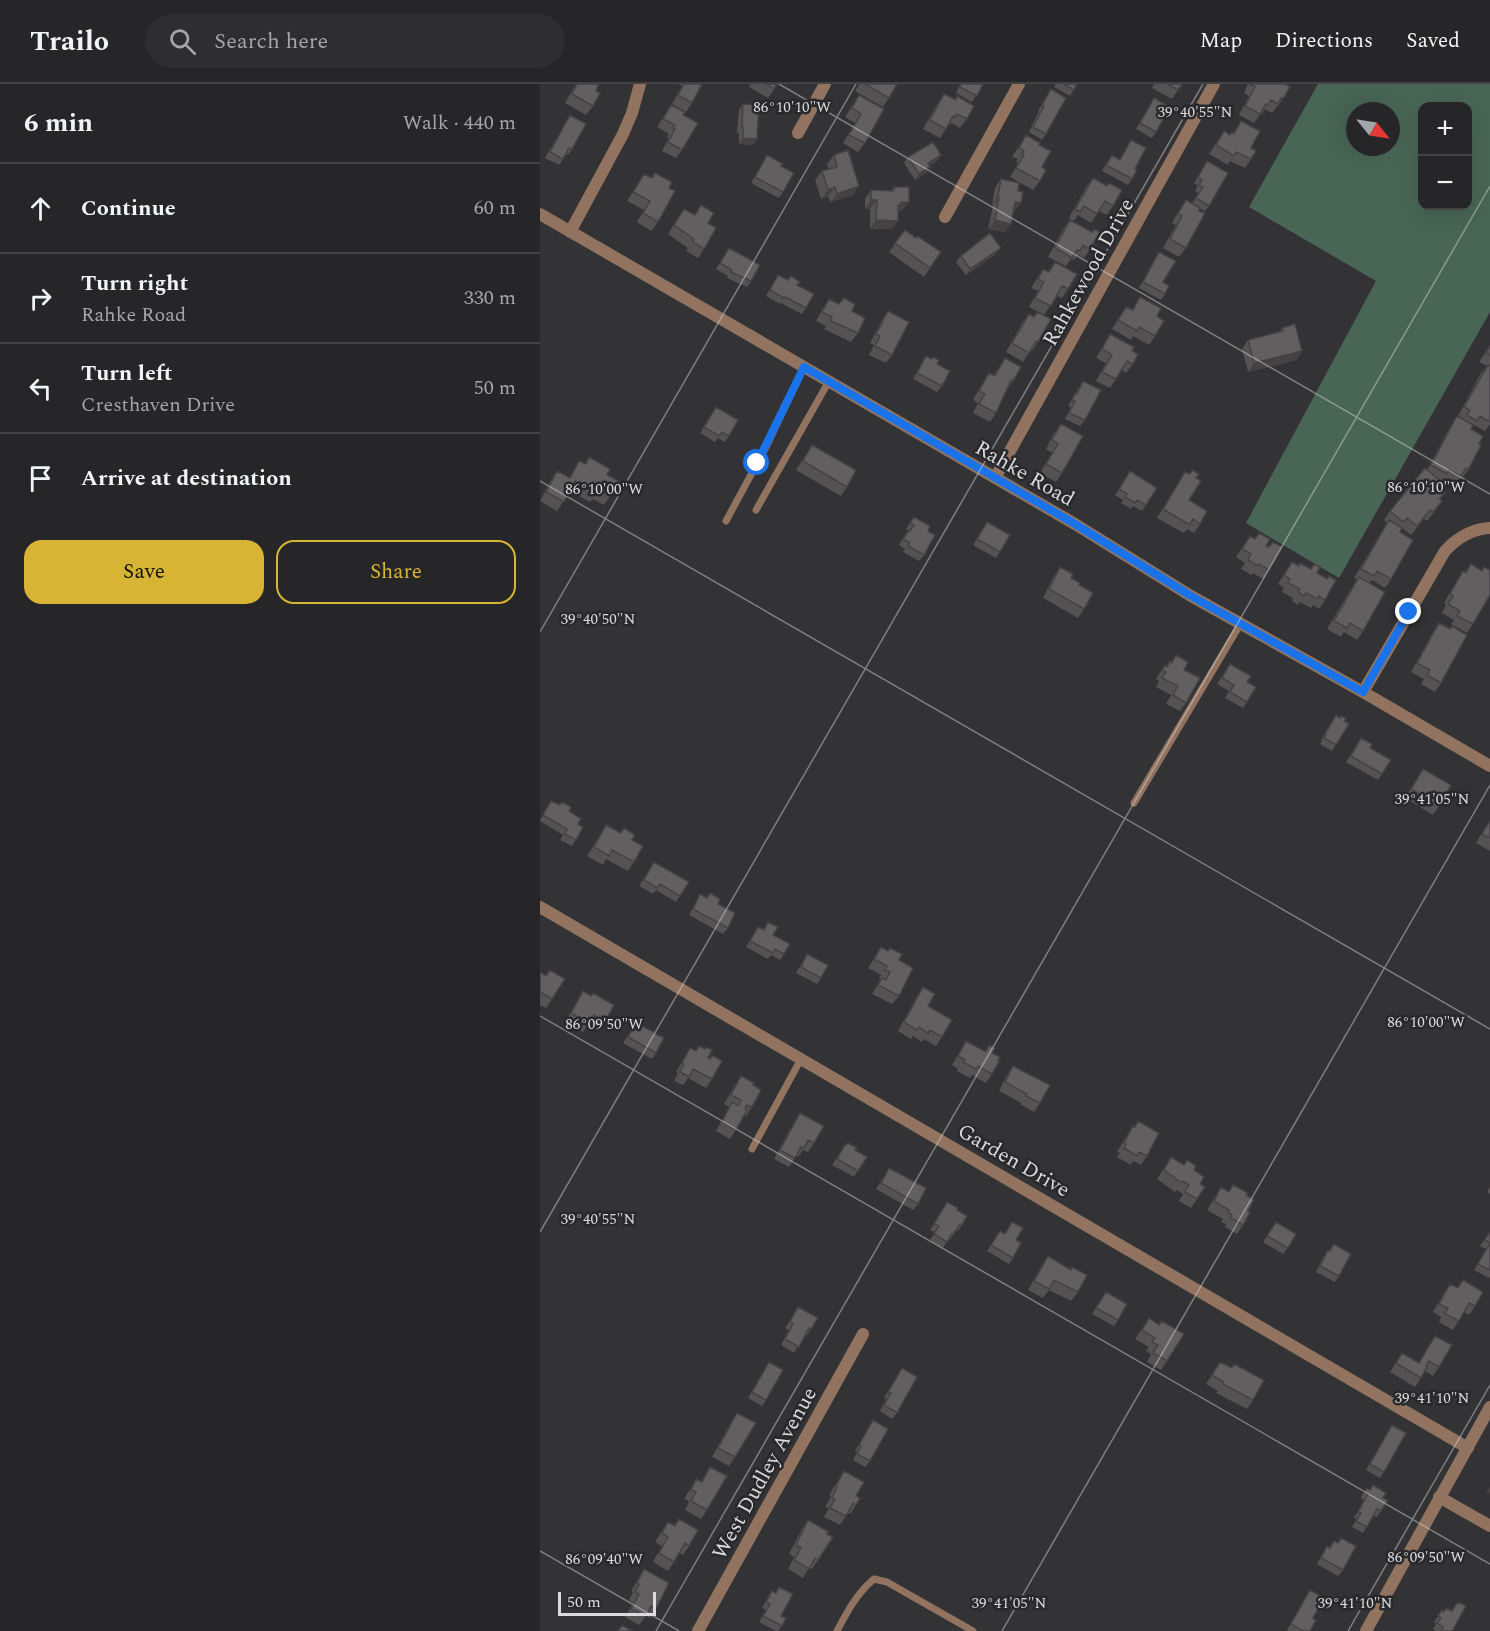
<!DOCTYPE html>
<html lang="en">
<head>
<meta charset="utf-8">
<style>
	body { margin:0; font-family:Spectral,serif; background:#2e2e30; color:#f1f3f6 }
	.controls { position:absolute; right:18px; top:18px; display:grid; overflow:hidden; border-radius:12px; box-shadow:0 6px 24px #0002 }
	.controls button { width:54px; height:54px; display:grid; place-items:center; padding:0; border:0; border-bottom:2px solid #424345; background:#262628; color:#f1f3f6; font:30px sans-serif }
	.compass { position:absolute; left:806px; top:18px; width:54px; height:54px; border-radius:50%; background:#262628; box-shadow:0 6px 24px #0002; rotate:120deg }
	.scale { position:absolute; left:18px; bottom:15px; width:98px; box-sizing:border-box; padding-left:6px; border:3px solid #dbdbdd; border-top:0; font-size:16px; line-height:21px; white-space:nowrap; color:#dbdbdd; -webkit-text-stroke:4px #29292b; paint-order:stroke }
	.stop { position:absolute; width:18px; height:18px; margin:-14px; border:4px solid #1a73e8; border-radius:50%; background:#fff }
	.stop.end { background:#1a73e8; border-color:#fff; box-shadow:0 2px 6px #0008 }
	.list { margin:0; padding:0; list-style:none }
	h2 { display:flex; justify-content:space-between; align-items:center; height:78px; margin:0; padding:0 24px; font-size:26px }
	h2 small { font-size:20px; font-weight:400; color:#a4a5a8 }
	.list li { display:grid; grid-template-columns:39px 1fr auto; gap:18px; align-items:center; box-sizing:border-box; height:90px; padding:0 24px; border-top:2px solid #424345 }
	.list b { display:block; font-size:22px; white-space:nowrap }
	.list p { margin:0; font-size:20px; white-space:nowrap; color:#a4a5a8 }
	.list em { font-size:20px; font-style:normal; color:#a4a5a8 }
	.actions { display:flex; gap:12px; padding:18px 24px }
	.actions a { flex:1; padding:14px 0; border:2px solid #d7b434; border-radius:18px; text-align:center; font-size:21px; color:#d7b434 }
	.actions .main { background:#d7b434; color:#111 }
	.icon { flex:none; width:33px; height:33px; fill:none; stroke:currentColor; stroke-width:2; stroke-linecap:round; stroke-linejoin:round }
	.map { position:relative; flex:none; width:950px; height:1547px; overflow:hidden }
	header { display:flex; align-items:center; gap:36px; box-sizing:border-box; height:84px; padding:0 30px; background:#262628; border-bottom:2px solid #424345 }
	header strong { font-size:28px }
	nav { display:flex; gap:33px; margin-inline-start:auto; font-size:21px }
	.search { width:420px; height:54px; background:#2e2e30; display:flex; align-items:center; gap:15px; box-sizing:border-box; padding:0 21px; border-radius:33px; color:#a4a5a8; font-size:22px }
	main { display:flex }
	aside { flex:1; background:#262628 }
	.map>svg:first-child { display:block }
</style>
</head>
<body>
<header>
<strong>Trailo</strong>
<div class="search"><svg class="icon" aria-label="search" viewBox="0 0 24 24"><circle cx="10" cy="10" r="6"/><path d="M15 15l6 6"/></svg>Search here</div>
<nav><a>Map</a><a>Directions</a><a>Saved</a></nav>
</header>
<main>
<aside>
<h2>6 min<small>Walk · 440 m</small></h2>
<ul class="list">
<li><svg class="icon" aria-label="ahead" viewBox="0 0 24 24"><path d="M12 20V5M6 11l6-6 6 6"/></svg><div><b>Continue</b></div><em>60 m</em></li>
<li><svg class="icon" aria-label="right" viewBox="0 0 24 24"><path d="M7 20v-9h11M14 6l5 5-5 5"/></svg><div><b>Turn right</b><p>Rahke Road</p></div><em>330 m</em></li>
<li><svg class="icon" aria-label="left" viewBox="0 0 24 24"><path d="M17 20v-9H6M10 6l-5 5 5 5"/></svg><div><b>Turn left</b><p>Cresthaven Drive</p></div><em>50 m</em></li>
<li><svg class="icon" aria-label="arrive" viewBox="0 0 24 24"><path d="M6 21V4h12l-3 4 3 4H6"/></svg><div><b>Arrive at destination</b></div></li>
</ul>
<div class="actions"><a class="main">Save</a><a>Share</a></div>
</aside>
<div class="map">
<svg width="950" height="1547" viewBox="0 0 950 1547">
	<rect width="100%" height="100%" fill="#333335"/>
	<path fill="#486556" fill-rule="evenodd" d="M 778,0 L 950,0 L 950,228 L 799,494 L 706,439 L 836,197 L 709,123 ZM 882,22 L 928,22 L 928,122 L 882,122 ZM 815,27 L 851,27 L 851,63 L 815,63 Z"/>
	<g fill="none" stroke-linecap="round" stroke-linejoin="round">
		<path stroke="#917360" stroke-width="7" d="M 216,426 L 289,297
			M 186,437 L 226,363 L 264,283
			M 594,719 L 701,539
			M 212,1065 L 261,975
			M 297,1547 C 307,1528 317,1509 334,1495 L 347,1498 L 433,1547"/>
		<path stroke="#917360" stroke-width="12" d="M 258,49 L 285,0
			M 0,130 L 535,440 L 651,512 L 823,608 L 950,682
			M 405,133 L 479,0
			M 30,148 L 83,50 L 92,29 L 100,0
			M 455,394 L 674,0
			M 823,608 L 905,467 C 917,454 931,445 950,444
			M 0,823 L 928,1364
			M 899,1413 L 950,1442
			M 158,1547 L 323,1250"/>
		<path stroke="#917360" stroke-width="12" d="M 826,1547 L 950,1323"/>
	</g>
	<path fill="#545253" d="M 36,0 L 59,0 L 56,7 L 53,22 L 46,31 L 25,19 Z
		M 138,0 L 162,0 L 152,19 L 146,28 L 132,20 L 142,2 Z
		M 211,0 L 238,0 L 228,14 L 209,3 Z
		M 319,0 L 357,0 L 343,23 L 315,7 Z
		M 420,0 L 443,0 L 432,18 L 416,9 Z
		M 516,0 L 537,0 L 530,12 L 514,3 Z
		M 614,0 L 642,0 L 632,15 L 612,4 Z
		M 708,0 L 745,0 L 743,15 L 737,23 L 736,23 L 732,29 L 725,25 L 722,30 L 721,29 L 714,39 L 699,31 L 709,12 L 704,9 Z
		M 511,5 L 506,50 L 502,56 L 489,48 L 499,27 L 498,27 Z
		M 404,10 L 415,16 L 417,12 L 427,35 L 420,44 L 411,39 L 409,42 L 408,42 L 400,54 L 383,45 L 398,19 Z
		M 319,11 L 325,59 L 318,68 L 303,59 L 315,39 L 305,33 Z
		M 614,14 L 616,48 L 612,54 L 596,45 Z
		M 203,20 L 217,55 L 213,61 L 199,60 L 199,49 L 197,49 L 199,26 Z
		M 131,21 L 143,31 L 142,66 L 136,74 L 122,67 L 129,54 L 127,53 L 129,50 L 117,43 Z
		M 30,31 L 32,65 L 28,71 L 26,70 L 19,81 L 5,74 Z
		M 701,37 L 711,64 L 711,75 L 705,84 L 690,77 L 688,81 L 669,70 L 684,47 L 690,51 L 693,49 Z
		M 486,51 L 499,61 L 502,83 L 500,97 L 493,106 L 470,93 L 478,79 L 476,78 L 478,75 L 472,73 Z
		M 591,56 L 595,85 L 592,95 L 588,101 L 562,87 L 572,71 L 580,75 Z
		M 227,71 L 241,82 L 243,108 L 239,114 L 211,99 Z
		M 294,71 L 313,111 L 290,118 L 288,112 L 281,115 L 275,96 L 282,87 L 289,85 L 287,80 Z
		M 401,71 L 397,77 L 389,82 L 386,89 L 375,96 L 364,79 L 368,73 Z
		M 667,77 L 669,122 L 665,127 L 660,125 L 646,164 L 639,173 L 623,164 L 636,141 L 632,139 L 640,125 L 646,116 L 652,120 L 658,109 L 655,107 L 658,102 L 654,99 Z
		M 115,89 L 118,138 L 111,147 L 97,138 L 104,126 L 87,117 L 104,90 L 112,94 Z
		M 553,94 L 573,122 L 567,131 L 559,127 L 551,139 L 538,131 L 534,137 L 529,134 L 546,103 Z
		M 461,95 L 478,107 L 474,128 L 473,128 L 465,148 L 448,145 L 453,122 L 452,121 L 455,104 Z
		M 354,103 L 362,127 L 358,127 L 352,145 L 330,145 L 330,125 L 325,125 L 325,115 L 331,106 L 351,107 Z
		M 161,121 L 168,139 L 164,165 L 158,174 L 146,167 L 148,164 L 128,150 L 144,125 L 154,131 Z
		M 530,136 L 550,165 L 544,174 L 538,171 L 534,176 L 531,175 L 526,182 L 508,173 L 524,144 Z
		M 365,146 L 376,154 L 401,168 L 384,193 L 349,168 Z
		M 189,164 L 211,197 L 207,203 L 187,194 L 188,192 L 176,185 Z
		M 619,168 L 625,210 L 621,216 L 599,204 L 615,174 Z
		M 456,170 L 426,191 L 416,178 L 421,172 Z
		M 515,178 L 528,205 L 522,214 L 517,212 L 504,231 L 489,223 L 498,207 L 491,204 L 503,185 L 508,188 Z
		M 238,191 L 257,201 L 266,224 L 262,230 L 241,219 L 240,220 L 226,212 Z
		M 600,213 L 617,232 L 615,252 L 609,261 L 593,252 L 591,256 L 572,245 L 586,223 L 592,226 Z
		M 289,215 L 312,227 L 318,249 L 311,258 L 284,245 L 286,242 L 276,237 L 283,224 Z
		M 348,227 L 352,271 L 346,279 L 329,271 L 334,261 L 330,259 L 342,236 Z
		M 497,228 L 498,258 L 492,267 L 490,267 L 483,278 L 466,268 L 482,239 L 489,230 L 494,233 Z
		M 742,244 L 762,267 L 756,276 L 708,288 L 702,265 L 708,256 L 738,249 Z
		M 570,250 L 592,267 L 593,280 L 586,289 L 582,286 L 570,304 L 556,297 L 566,279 L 556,274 Z
		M 950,261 L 950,340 L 945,347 L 934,341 L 931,345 L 928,386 L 922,394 L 920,394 L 915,401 L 903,395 L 901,399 L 898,397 L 896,400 L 900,415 L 896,426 L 887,437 L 884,435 L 871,451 L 862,444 L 860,448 L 851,495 L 845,504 L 832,496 L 829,499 L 823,547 L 817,556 L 804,548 L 801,553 L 787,545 L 817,495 L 814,494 L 847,439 L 844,436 L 850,427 L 887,386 L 911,341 L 917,332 L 924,336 L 924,335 L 918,332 L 941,289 L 947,282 L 939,278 Z
		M 386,272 L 397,280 L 402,302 L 397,308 L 373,295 Z
		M 465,274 L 473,297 L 467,306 L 456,329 L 450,338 L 433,329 L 438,319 L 433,316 L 443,298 L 449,289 L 454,291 Z
		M 543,297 L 545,336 L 540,342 L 525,335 L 531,323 L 528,322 Z
		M 176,323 L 189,352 L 185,358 L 178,354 L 175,358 L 160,349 Z
		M 521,340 L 522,389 L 516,398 L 500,389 L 512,369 L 506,365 L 514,349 Z
		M 272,361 L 307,403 L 301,412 L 256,386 Z
		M 49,373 L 67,391 L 70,412 L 64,421 L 53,415 L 50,418 L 30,407 L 17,427 L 0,417 L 11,396 L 17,387 L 29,394 L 39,377 L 45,380 Z
		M 590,387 L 606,421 L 602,427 L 593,422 L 591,425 L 581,419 L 583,416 L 575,411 Z
		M 645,388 L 656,394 L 649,416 L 660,440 L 654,449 L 647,445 L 644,449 L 617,434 Z
		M 374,433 L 388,447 L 384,471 L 379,477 L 363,468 L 365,465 L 359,461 L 368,446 L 366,445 Z
		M 447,438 L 460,468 L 456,474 L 433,461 Z
		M 710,452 L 729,463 L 733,458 L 729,486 L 723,495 L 713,489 L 712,491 L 701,485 L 705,479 L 696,473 Z
		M 752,478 L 758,482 L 771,485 L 774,480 L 785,516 L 779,525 L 773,521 L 771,524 L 760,518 L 758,521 L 752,517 L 753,514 L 742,508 L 744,504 L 738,500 Z
		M 931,480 L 933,540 L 927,549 L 911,540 L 914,536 L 902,529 L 906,521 L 904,519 L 917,496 L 923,487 L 925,488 Z
		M 520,483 L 539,501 L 544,525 L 538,534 L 503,514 L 514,492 Z
		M 899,539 L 910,545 L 901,599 L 895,608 L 881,600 L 884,595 L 871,588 L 893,548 Z
		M 636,571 L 644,586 L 646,619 L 640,627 L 626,620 L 631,611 L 616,603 L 619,597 L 616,595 L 619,590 L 625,581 L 627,582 L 630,577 L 631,578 Z
		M 690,580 L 707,618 L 703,624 L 685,614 L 689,607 L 677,600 Z
		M 796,631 L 809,640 L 792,667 L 780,660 L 782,657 L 781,656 Z
		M 821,654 L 830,664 L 842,690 L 838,696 L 806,678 Z
		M 883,685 L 899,722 L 893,731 L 865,714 Z
		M 11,717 L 29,727 L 36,756 L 32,762 L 20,756 L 23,751 L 0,737 L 0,736 Z
		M 949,738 L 950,738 L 950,767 L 936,759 L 943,747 Z
		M 66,741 L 81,749 L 84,744 L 92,756 L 94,778 L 88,787 L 66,775 L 63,781 L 47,772 Z
		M 114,778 L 140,812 L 136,818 L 116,806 L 113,810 L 99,802 Z
		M 170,809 L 178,820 L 188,844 L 183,850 L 149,831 L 160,810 L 166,814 Z
		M 228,838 L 233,851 L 244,870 L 240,876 L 231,871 L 228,875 L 206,863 L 218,843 L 223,845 Z
		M 341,863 L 359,876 L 359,912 L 352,920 L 332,910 L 341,895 L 339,894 L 341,891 L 328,884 Z
		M 267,870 L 281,894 L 277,900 L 256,889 Z
		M 0,888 L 6,891 L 12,915 L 6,924 L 0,921 Z
		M 383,903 L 388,922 L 402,953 L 396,962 L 384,955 L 382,958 L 373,952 L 371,955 L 358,947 L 377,912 Z
		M 43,907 L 65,938 L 58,947 L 48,941 L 43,948 L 25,938 Z
		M 96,939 L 114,949 L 116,969 L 112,975 L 83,959 Z
		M 426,957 L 445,967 L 449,961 L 452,969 L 452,990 L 446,999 L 432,991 L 430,994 L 417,987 L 418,985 L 412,981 Z
		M 159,962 L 168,974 L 170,975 L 172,971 L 172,995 L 166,1004 L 148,994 L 143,1001 L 134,997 L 138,989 L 136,988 L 150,964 L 156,967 Z
		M 473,982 L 500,1019 L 494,1028 L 480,1020 L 481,1019 L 459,1007 L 467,991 Z
		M 201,992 L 213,1001 L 212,1023 L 206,1032 L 205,1031 L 190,1055 L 176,1047 L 189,1023 L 184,1020 L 195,1001 Z
		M 260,1029 L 274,1059 L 268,1068 L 263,1066 L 258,1073 L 256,1072 L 249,1083 L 234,1075 L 254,1038 Z
		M 598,1037 L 607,1072 L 601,1081 L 593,1077 L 591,1081 L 577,1073 L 580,1069 L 577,1068 L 587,1051 Z
		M 305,1061 L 315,1066 L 318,1087 L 314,1093 L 292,1081 Z
		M 631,1073 L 654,1086 L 660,1100 L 657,1115 L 651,1124 L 639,1117 L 643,1110 L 637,1106 L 635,1108 L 617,1095 Z
		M 349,1084 L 378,1120 L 373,1126 L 336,1105 Z
		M 693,1101 L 706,1111 L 708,1127 L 703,1141 L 697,1150 L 685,1143 L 686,1140 L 681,1138 L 683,1135 L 667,1126 L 681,1103 L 689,1107 Z
		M 950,1102 L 950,1110 L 947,1108 Z
		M 407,1118 L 417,1126 L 427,1132 L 418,1147 L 417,1146 L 409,1157 L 408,1156 L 403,1164 L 390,1156 L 395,1148 L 390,1146 Z
		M 472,1138 L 476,1156 L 473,1174 L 469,1180 L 447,1167 L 460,1147 L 465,1150 Z
		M 736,1138 L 748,1164 L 743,1170 L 723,1158 Z
		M 949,1149 L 950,1150 L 950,1193 L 949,1194 L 934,1186 L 946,1165 L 940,1162 Z
		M 794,1160 L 799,1192 L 795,1198 L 776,1188 L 784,1172 Z
		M 508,1172 L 538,1208 L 531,1217 L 509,1206 L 503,1214 L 488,1206 L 502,1181 Z
		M 923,1196 L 935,1222 L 929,1231 L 924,1228 L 913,1246 L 899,1238 L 901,1233 L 893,1228 L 904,1209 L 910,1200 L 917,1204 Z
		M 566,1208 L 578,1236 L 574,1242 L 552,1230 Z
		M 258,1223 L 271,1245 L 267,1251 L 265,1250 L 254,1269 L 241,1261 L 249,1246 L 245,1244 Z
		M 609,1234 L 627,1277 L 621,1286 L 607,1278 L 611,1270 L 606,1267 L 609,1263 L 595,1255 Z
		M 895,1252 L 899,1283 L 893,1292 L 885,1287 L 875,1303 L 850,1288 L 862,1269 L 879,1278 Z
		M 229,1278 L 226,1316 L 222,1322 L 208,1314 Z
		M 680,1278 L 691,1284 L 694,1280 L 713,1316 L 707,1325 L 676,1309 L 678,1307 L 666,1300 Z
		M 362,1284 L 357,1329 L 352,1335 L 340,1327 L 346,1315 L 344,1314 Z
		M 197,1329 L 195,1373 L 189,1382 L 172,1373 L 191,1338 Z
		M 333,1336 L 330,1377 L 325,1383 L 313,1376 L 317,1368 L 315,1367 Z
		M 852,1341 L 844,1388 L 840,1394 L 826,1386 Z
		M 170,1383 L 167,1426 L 161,1435 L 145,1426 L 149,1417 L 144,1415 L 156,1396 L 161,1398 Z
		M 304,1387 L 316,1412 L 316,1421 L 310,1430 L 308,1429 L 300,1441 L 284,1433 L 289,1424 L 285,1423 L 291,1412 L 289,1411 Z
		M 833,1401 L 843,1414 L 841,1427 L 837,1433 L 833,1431 L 823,1449 L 812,1443 L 817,1435 L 814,1434 L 824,1416 L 821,1414 L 823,1410 L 827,1404 L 829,1406 Z
		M 139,1435 L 149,1462 L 143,1471 L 140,1469 L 128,1487 L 113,1478 L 122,1462 L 115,1458 L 128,1438 L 134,1442 Z
		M 268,1436 L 278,1476 L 272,1485 L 269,1484 L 263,1494 L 248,1485 L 254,1473 L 249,1470 L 262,1445 Z
		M 801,1454 L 803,1486 L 798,1492 L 777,1480 L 787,1462 L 789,1464 L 794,1457 L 797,1459 Z
		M 104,1485 L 116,1525 L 110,1534 L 106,1532 L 99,1541 L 85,1533 L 93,1519 L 89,1516 L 93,1508 L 91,1507 Z
		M 239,1503 L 242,1542 L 238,1547 L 236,1547 L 219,1538 L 226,1526 L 222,1524 L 228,1513 L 232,1507 L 235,1509 Z
		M 770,1506 L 773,1534 L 770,1547 L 748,1547 L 747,1546 Z
		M 918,1518 L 912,1547 L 896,1547 L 893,1545 L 896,1540 L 894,1538 L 902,1526 L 903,1528 L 906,1524 L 912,1527 Z"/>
	<path fill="#454244" d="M 203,54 L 217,55 L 213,61 L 199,60 Z
		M 401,71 L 397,77 L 383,85 L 388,79 Z
		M 390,83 L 386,89 L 375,96 L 379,90 Z
		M 319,102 L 313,111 L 290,118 L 297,110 Z
		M 295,103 L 288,112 L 281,115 L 288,106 Z
		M 458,112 L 459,113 L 453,122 L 452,121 Z
		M 331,116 L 337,116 L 330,125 L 325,125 Z
		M 361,118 L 369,118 L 362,127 L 357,127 L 352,130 Z
		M 475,118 L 481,119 L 474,128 L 469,127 Z
		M 336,136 L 358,137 L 352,145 L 330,145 Z
		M 455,136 L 471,140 L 465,148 L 448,145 Z
		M 461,164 L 456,170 L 426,191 L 430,185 Z
		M 762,267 L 756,276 L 708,288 L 714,279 Z
		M 950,1403 L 950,1409 L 946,1408 Z"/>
	<path fill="#625f61" stroke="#454244" stroke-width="1.5" d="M 37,0 L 59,0 L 56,7 L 60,9 L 53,22 L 32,10 Z
		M 144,0 L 162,0 L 152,19 L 138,11 Z
		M 226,0 L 237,0 L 234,5 Z
		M 325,0 L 357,0 L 349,14 Z
		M 421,0 L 443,0 L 437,12 L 420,3 Z
		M 524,0 L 537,0 L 534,6 Z
		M 628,0 L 642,0 L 638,6 Z
		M 710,0 L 745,0 L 750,3 L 743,15 L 741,14 L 738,20 L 731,16 L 728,21 L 726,20 L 720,30 L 705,22 L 715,3 Z
		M 511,5 L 526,14 L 506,50 L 493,43 L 504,22 L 502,21 Z
		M 404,10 L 416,16 L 417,12 L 434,22 L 427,35 L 417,30 L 415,33 L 413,32 L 406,45 L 390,36 Z
		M 319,11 L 344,25 L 325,59 L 309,51 L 321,30 L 312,24 Z
		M 614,14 L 630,23 L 616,48 L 600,39 Z
		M 203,20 L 219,21 L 217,55 L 203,54 L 203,43 L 202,43 Z
		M 131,21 L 145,28 L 143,31 L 158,39 L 142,66 L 128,58 L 135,45 L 133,44 L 135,41 L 123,35 Z
		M 30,31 L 46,40 L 32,65 L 29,64 L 23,75 L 10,68 Z
		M 701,37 L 720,47 L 711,64 L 716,67 L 711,75 L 696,68 L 694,72 L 676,61 L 684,47 L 690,51 L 692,48 L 694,50 Z
		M 486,51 L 500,59 L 499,61 L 511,67 L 502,83 L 506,86 L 500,97 L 476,84 L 484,71 L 482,70 L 484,67 L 479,64 Z
		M 591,56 L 606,64 L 595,85 L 597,86 L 592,95 L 566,81 L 572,71 L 580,76 Z
		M 393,58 L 401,71 L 388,79 L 390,83 L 379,90 L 368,73 Z
		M 308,66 L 319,102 L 297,110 L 295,103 L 288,106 L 282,87 L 297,83 L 294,71 Z
		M 227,71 L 243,80 L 241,82 L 254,89 L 243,108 L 215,93 Z
		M 667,77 L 688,89 L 669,122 L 656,114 L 663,103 L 659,101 L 662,96 L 658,93 Z
		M 115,89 L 132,98 L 129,104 L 135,107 L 118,138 L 103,129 L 110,117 L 93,108 L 104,90 L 112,94 Z
		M 553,94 L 567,102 L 569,99 L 582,106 L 573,122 L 565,117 L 557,130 L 544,122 L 540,128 L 535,125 Z
		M 461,95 L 479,99 L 478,107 L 483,108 L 481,119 L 475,118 L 471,140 L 455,136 L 459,113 L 458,112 Z
		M 354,103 L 369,103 L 369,118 L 361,118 L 361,121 L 358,121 L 358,137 L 336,136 L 337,116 L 331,116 L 331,106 L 354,107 Z
		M 646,116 L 660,124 L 659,127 L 665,129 L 646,164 L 630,155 L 642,132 L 638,130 Z
		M 161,121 L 174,129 L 168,139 L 176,144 L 164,165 L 153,158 L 154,155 L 134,141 L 144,125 L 155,131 Z
		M 530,136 L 552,148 L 554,145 L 560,148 L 550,165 L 543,161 L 540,167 L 537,166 L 532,174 L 515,164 Z
		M 365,146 L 376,154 L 377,152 L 401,168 L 390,184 L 355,159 Z
		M 450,149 L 461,164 L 430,185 L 421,172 Z
		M 189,164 L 220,181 L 211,197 L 191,188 L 192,186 L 180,179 Z
		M 619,168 L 636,177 L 623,198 L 629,202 L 625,210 L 603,198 Z
		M 515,178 L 537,190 L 528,205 L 522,202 L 511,222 L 495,214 L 504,198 L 498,195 L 503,185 L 509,188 Z
		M 238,191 L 248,196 L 251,192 L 260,198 L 257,201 L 274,210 L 266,224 L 245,213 L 244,214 L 230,206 Z
		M 600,213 L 621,224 L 617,232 L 624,237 L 615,252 L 599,243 L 597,247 L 578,236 L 586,223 L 593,226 Z
		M 304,214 L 315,220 L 312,227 L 325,234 L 318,249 L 291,237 L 292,233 L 282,228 L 289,215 L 299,220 Z
		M 348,227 L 369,238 L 352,271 L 335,262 L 340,252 L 336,250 Z
		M 497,228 L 511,235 L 498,258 L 496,257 L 489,269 L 472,259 L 489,230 L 494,233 Z
		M 755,240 L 762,267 L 714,279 L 708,256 L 743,247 L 742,244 Z
		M 570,250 L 594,263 L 592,267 L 598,270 L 593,280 L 587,277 L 576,295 L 562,288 L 572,271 L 562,265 Z
		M 950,261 L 950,271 L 946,269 Z
		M 386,272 L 392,275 L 393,273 L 399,276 L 397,280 L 410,287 L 402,302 L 377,289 Z
		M 465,274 L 481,283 L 473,297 L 471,296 L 456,329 L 439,320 L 445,310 L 439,307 L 449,289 L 455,292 Z
		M 948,281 L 950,282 L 950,338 L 940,332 L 937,337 L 927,331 L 930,326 L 924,323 Z
		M 543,297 L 561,306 L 545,336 L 529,329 L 535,317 L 532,316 L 535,310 L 537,310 Z
		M 176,323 L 198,336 L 189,352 L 182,348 L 179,352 L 164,343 Z
		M 917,332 L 933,341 L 931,345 L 943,352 L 939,360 L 941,361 L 928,386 L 926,384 L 921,392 L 909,386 L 907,390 L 891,381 Z
		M 521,340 L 543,352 L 522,389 L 506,380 L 518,360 L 512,356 Z
		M 272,361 L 316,386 L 307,403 L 263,377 Z
		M 49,373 L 70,385 L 67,391 L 79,397 L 70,412 L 58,405 L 57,409 L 35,397 L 24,418 L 6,408 L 17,387 L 30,394 L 39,377 L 46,380 Z
		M 885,384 L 899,396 L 895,400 L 905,408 L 900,415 L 902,417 L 893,428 L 890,426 L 877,442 L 867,434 L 863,438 L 850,427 Z
		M 652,386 L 659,390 L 656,394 L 661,397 L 649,416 L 667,427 L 660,440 L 653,435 L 650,441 L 623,425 L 645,388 L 650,390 Z
		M 590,387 L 617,404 L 606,421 L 597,416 L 595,419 L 585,413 L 587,410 L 579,405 Z
		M 374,433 L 390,442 L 388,447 L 395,451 L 384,471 L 368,462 L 370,459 L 363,455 L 369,446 L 370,447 L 374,441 L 370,439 Z
		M 849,436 L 862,444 L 860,448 L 873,456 L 851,495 L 837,487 L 834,492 L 821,485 Z
		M 447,438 L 470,451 L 460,468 L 437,455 Z
		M 719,449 L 730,455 L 726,462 L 729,463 L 733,458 L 742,463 L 729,486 L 719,480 L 718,482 L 708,476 L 711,470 L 702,465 L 710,452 L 715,455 Z
		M 752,478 L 759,482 L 760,479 L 771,485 L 774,480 L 780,483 L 777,489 L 787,495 L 789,492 L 796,496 L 785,516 L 779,512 L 778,515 L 766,509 L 764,512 L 758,508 L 760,505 L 748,499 L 750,495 L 744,491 Z
		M 931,480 L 942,487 L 944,483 L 950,486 L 950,511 L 933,540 L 917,532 L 920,527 L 908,520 L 913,512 L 910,510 L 923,487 L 926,489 Z
		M 520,483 L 533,490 L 531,494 L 540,499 L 539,501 L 553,509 L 544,525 L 509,505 Z
		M 819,493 L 845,508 L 823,547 L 810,539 L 807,544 L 794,537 Z
		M 899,539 L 910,545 L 912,542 L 927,551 L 901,599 L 887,591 L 890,586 L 877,579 Z
		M 636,571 L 648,578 L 644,586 L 660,594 L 646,619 L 633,611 L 638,602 L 622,594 L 626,588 L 622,586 L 625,581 L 627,583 L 630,577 L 632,579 Z
		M 690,580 L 711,592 L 707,598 L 716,603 L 707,618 L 690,608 L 694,601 L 682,594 Z
		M 796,631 L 800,634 L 801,632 L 806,634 L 804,637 L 809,640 L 796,661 L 784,654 L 786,651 L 785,650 Z
		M 821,654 L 832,660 L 830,664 L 851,676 L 842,690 L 811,672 Z
		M 883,685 L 911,701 L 899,722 L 871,705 Z
		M 11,717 L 20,721 L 22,718 L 31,723 L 29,727 L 41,735 L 38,740 L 43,743 L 36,756 L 25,750 L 27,745 L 3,731 Z
		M 949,738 L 950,738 L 950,754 L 942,750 Z
		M 66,741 L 81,749 L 84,744 L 95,751 L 92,756 L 103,762 L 94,778 L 72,766 L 69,772 L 54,763 Z
		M 114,778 L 149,798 L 140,812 L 120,800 L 117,804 L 104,796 Z
		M 170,809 L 180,815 L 178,820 L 195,829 L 188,844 L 153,825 L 160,810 L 167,814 Z
		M 228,838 L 238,843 L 233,851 L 250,860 L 244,870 L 235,865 L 233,869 L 210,857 L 218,843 L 224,846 Z
		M 341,863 L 348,867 L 350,864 L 362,870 L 359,876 L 373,884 L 359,912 L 338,901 L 342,894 L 346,896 L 350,888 L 345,886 L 347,882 L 334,875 Z
		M 267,870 L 288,881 L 281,894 L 261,883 Z
		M 10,886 L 25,895 L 12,915 L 0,908 L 0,888 L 6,892 Z
		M 383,903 L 395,910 L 388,922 L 412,936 L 402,953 L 390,946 L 388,949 L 379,943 L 377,946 L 364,938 Z
		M 43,907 L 51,912 L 53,909 L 74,921 L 65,938 L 54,931 L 49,939 L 31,929 Z
		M 96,939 L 114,948 L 114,949 L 124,954 L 116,969 L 88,953 Z
		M 426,957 L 446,968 L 449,961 L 455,964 L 452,969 L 460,973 L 458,976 L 460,976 L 452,990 L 438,982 L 436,985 L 423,978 L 425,976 L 418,972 Z
		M 159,962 L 165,965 L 166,963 L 172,966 L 168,974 L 170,975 L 172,971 L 182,977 L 172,995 L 153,985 L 149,993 L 140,988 L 144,980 L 142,979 L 150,964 L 156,967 Z
		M 473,982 L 510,1001 L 500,1019 L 486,1012 L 487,1010 L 465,998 Z
		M 201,992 L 214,999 L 213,1001 L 221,1006 L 212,1023 L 207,1021 L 205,1025 L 207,1026 L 196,1046 L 182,1038 L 192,1018 L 198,1022 L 201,1016 L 191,1011 Z
		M 260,1029 L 284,1042 L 274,1059 L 268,1056 L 264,1064 L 261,1063 L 255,1074 L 240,1066 Z
		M 598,1037 L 619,1049 L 607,1072 L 599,1068 L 597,1072 L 584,1064 L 586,1060 L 584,1059 L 593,1042 L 595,1043 Z
		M 308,1059 L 317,1064 L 315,1066 L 327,1073 L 318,1087 L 297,1075 L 305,1061 L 306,1061 Z
		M 631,1073 L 644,1081 L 647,1076 L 656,1082 L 654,1086 L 664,1093 L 660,1100 L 665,1103 L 657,1115 L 645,1108 L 649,1101 L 643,1097 L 642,1099 L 624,1086 Z
		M 349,1084 L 386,1104 L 378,1120 L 341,1099 Z
		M 693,1101 L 708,1109 L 706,1111 L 714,1116 L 708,1127 L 710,1128 L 703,1141 L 691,1134 L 692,1131 L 688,1129 L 689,1126 L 674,1117 L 681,1103 L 689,1108 Z
		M 407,1118 L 418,1124 L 417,1126 L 427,1132 L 422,1141 L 420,1140 L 413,1151 L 412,1150 L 407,1158 L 394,1150 L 399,1142 L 394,1140 Z
		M 472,1138 L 483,1144 L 476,1156 L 481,1159 L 473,1174 L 451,1161 L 460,1147 L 465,1150 Z
		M 736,1138 L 756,1150 L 748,1164 L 727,1152 Z
		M 949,1149 L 950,1150 L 950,1186 L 938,1180 L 950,1159 L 945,1156 Z
		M 794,1160 L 811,1170 L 799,1192 L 780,1182 L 788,1166 L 790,1167 Z
		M 508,1172 L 531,1186 L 532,1183 L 547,1191 L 538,1208 L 514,1196 L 509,1205 L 494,1197 Z
		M 923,1196 L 943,1208 L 935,1222 L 929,1219 L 919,1237 L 905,1230 L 908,1224 L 899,1220 L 910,1200 L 918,1204 Z
		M 566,1208 L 587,1220 L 578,1236 L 556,1224 Z
		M 258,1223 L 278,1234 L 271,1245 L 269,1244 L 259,1263 L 245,1255 L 253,1240 L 250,1238 Z
		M 609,1234 L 619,1241 L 622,1237 L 644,1250 L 627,1277 L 613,1269 L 618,1261 L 612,1258 L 615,1254 L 602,1246 Z
		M 895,1252 L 912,1261 L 899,1283 L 889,1277 L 886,1282 L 887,1283 L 881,1294 L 856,1279 L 862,1269 L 879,1279 Z
		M 229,1278 L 243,1286 L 226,1316 L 212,1308 Z
		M 680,1278 L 692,1284 L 694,1280 L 724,1296 L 713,1316 L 683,1300 L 684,1298 L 672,1291 Z
		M 362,1284 L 377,1293 L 357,1329 L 344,1321 L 351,1309 L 348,1308 Z
		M 197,1329 L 216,1339 L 195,1373 L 178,1364 Z
		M 333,1336 L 348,1345 L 330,1377 L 317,1370 L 321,1362 L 319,1361 Z
		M 852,1341 L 866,1349 L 844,1388 L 830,1380 Z
		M 170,1383 L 187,1392 L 167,1426 L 151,1417 L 156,1408 L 151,1406 L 156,1395 L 162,1398 Z
		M 304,1387 L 324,1398 L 316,1412 L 320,1414 L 316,1421 L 313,1419 L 306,1432 L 290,1424 L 295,1415 L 292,1414 L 297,1403 L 296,1402 Z
		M 833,1401 L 846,1409 L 843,1414 L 848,1416 L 841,1427 L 837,1425 L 827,1443 L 816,1437 L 821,1429 L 818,1428 L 828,1410 L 825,1408 L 827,1404 L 830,1406 Z
		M 139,1435 L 158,1446 L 149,1462 L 145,1459 L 134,1478 L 119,1469 L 128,1453 L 122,1449 L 128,1438 L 135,1442 Z
		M 268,1436 L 289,1448 L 287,1450 L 293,1453 L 278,1476 L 275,1474 L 269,1485 L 254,1476 L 261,1464 L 256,1461 Z
		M 801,1454 L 816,1462 L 803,1486 L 781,1474 L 787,1462 L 790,1464 L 794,1457 L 798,1459 Z
		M 104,1485 L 129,1499 L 116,1525 L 111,1522 L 106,1532 L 91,1525 L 99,1510 L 95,1508 L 99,1500 L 97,1499 Z
		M 239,1503 L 253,1510 L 241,1532 L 246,1534 L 242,1542 L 223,1532 L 230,1520 L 226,1518 L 232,1507 L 236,1509 Z
		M 770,1506 L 784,1514 L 773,1534 L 776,1536 L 770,1547 L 763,1547 L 751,1540 Z
		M 918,1518 L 926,1522 L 912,1547 L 901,1547 L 903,1543 L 897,1539 L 901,1534 L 898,1532 L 902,1526 L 904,1528 L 906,1524 L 912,1527 Z
		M 82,1541 L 92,1547 L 78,1547 Z"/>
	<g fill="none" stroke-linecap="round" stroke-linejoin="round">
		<path stroke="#1a73e8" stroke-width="8" d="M 217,379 L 264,283 L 535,440 L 651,512 L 823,608 L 869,528"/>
	</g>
	<path fill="none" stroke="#dbdbdd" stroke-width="1.5" stroke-opacity="0.45" d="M 239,0 L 950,410M 0,397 L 950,945M 0,548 L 316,0M 0,932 L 950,1480M 0,1148 L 663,0M 0,1467 L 139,1547M 116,1547 L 950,102M 462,1547 L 950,701M 808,1547 L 950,1301"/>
	<g text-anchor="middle" stroke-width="5" stroke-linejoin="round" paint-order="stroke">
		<g font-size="21" fill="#dbdbdd" stroke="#29292b">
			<text transform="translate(548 188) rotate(-61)" y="7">Rahkewood Drive</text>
			<text transform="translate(485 389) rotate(30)" y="7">Rahke Road</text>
			<text transform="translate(474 1076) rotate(30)" y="7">Garden Drive</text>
			<text transform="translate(224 1389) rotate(-61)" y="7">West Dudley Avenue</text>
		</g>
	</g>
	<g font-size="15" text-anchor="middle" fill="#dbdbdd" stroke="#29292b" stroke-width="5" stroke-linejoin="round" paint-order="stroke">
		<text x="252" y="28">86°10'10"W</text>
		<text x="655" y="33">39°40'55"N</text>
		<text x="886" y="408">86°10'10"W</text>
		<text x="64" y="410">86°10'00"W</text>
		<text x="58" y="540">39°40'50"N</text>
		<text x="892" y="720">39°41'05"N</text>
		<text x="886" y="943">86°10'00"W</text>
		<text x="64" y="945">86°09'50"W</text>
		<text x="58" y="1140">39°40'55"N</text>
		<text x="892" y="1319">39°41'10"N</text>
		<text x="886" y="1478">86°09'50"W</text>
		<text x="64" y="1480">86°09'40"W</text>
		<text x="469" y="1524">39°41'05"N</text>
		<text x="815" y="1524">39°41'10"N</text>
	</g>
</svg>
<div class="controls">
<button>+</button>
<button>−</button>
</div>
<svg class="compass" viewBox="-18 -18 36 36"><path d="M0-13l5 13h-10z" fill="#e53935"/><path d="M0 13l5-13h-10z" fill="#a4a5a8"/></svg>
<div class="scale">50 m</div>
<div class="stop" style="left:217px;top:379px"></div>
<div class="stop end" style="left:869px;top:528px"></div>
</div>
</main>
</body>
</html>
